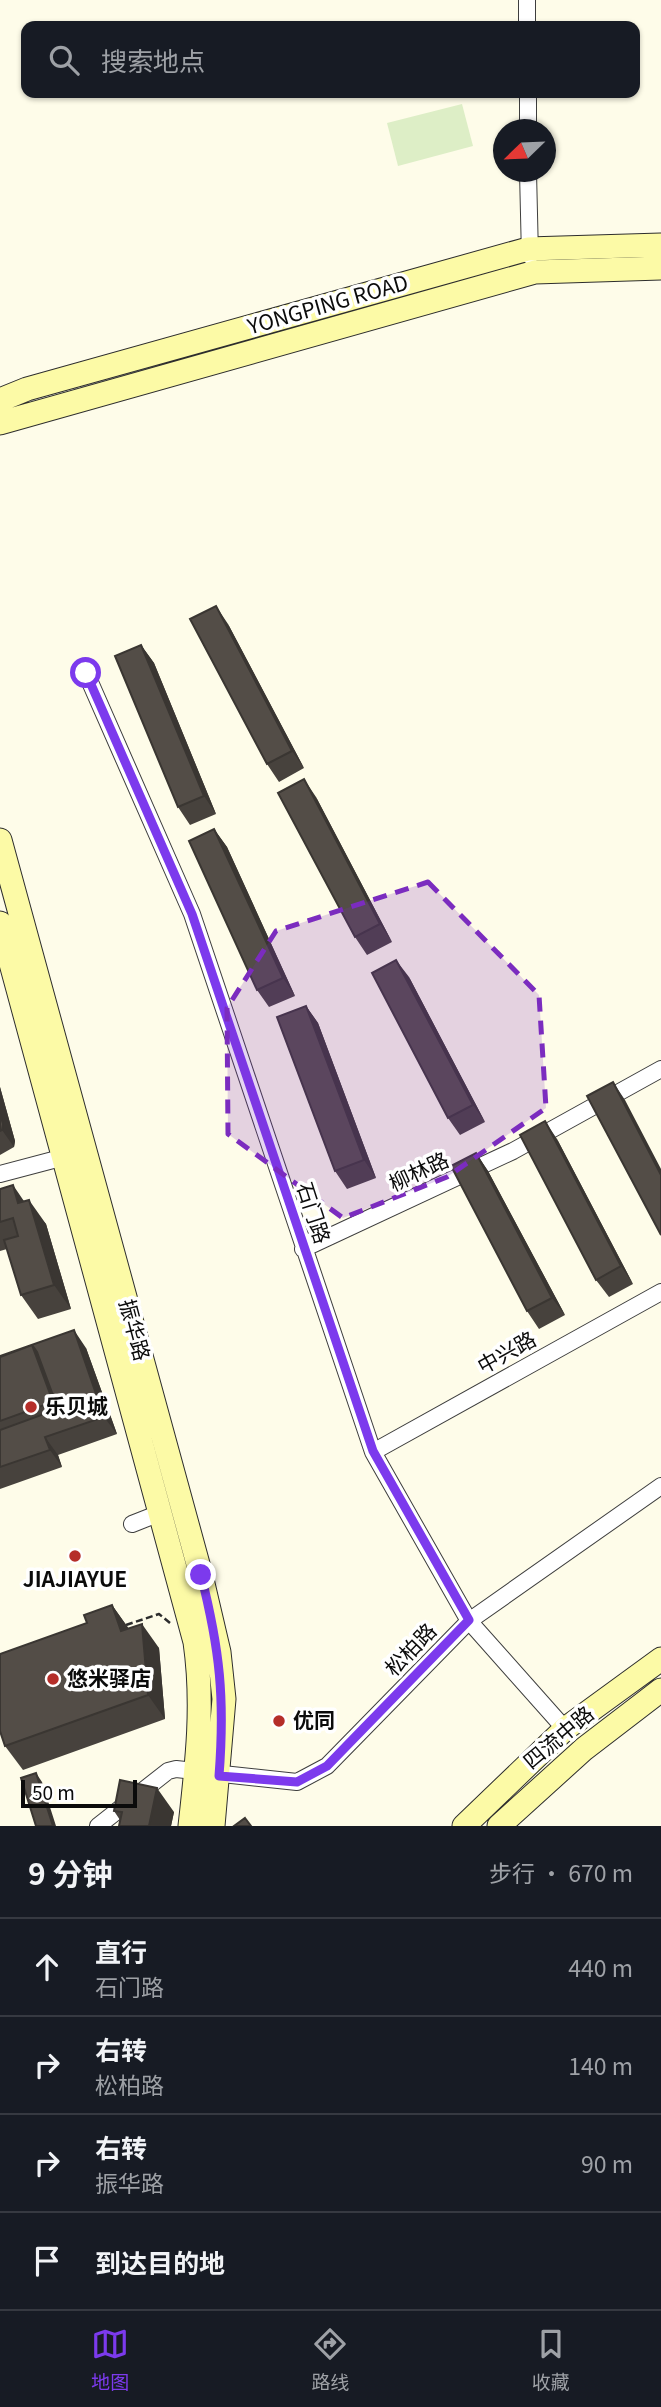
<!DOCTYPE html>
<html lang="zh">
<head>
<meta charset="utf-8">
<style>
	body { margin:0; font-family:Georgia,"Noto Sans SC",serif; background:#242831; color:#f1f3f6 }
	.compass { position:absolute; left:493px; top:119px; width:63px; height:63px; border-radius:50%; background:#171b24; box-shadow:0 2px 5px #0004; rotate:247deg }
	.scale { position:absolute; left:21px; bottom:18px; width:116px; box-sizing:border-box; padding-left:7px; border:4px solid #0b0b0b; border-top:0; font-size:19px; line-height:24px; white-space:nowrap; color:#0b0b0b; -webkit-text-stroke:5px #fff; paint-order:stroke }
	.stop { position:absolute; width:21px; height:21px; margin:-16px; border:5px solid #7c3aed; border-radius:50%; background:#fff }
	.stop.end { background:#7c3aed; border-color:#fff; box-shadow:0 2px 7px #0008 }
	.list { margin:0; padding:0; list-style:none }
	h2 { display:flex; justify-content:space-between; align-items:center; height:91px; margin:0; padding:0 28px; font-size:30px }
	h2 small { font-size:23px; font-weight:400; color:#9ea1a6 }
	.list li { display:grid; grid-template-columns:46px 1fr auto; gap:21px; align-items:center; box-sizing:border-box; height:98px; padding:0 28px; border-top:2px solid #363941 }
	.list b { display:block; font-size:26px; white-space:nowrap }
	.list p { margin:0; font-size:23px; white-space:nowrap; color:#9ea1a6 }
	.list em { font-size:23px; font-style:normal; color:#9ea1a6 }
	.icon { flex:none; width:38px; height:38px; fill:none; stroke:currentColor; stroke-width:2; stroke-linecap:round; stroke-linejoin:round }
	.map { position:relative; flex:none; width:661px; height:1826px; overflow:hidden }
	.search { position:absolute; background:#171b24; box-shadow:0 2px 5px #0004; left:21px; right:21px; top:21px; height:77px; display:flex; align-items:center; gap:18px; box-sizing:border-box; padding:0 24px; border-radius:14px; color:#9ea1a6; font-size:26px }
	.sheet { height:483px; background:#171b24 }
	nav { display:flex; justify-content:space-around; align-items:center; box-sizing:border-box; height:98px; border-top:2px solid #363941; background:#171b24; font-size:19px; color:#9ea1a6 }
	nav a { display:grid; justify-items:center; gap:4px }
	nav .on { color:#7c3aed }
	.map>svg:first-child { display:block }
</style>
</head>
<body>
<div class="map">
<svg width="661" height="1826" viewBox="0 0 661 1826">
	<rect width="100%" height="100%" fill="#fefce9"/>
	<path fill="#ddeec6" d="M 462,104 L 473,146 L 398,166 L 387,123 Z"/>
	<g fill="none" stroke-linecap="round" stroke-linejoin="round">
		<defs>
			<path id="street" d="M 527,0 L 527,26
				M 528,93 L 528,130
				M 528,172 L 530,256
				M 86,673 L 192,914 L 373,1452 L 469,1621 L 565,1729
				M 0,1174 L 72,1155
				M 303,1249 L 513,1151 L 661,1069
				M 373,1452 L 661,1292
				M 132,1524 L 160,1513
				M 98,1826 L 168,1771 L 176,1769 L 297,1782 L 327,1766 L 469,1621 L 661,1486"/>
			<path id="secondary" d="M 0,400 L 27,389 L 528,249 L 661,245
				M 0,423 L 535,272 L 661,268
				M 0,840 L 201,1575 L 219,1652 L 224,1699 L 213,1826
				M 0,923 L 195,1642 C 204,1705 197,1763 190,1826
				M 464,1826 L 565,1729 L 661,1659
				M 499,1826 L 584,1749 L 661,1690"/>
		</defs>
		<use href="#street" stroke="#3e3e3e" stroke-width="18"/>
		<use href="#secondary" stroke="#2d2d2d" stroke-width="25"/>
		<path stroke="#2d2d2d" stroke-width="2.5" stroke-dasharray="7 3.5" stroke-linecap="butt" d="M 126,1625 L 159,1614 L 170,1623"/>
		<use href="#street" stroke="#fff" stroke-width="16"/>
		<use href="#secondary" stroke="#fcfaa6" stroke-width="23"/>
	</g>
	<path fill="#47423d" d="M 228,624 L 304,768 L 279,782 L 267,764 Z
		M 141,645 L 154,663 L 216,814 L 190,825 L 178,807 Z
		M 316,797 L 392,942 L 367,955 L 355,937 Z
		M 214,829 L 227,847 L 295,996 L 269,1007 L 257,990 Z
		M 409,977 L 485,1122 L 460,1135 L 448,1118 Z
		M 306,1006 L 318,1023 L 376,1178 L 347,1189 L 335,1171 Z
		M 0,1087 L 15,1141 L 14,1147 L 0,1155 Z
		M 557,1139 L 633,1284 L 609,1297 L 596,1280 Z
		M 476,1153 L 488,1171 L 565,1315 L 539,1329 L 527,1311 Z
		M 0,1189 L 24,1201 L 46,1224 L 71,1309 L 38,1319 L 21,1295 L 7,1249 L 0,1251 Z
		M 86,1348 L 117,1434 L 58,1455 L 62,1467 L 0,1489 L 0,1356 Z
		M 112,1605 L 129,1629 L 159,1648 L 165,1719 L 23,1770 L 5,1746 L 87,1623 Z
		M 114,1811 L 174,1812 L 171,1826 L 119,1826 L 120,1820 Z"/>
	<path fill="#3a3632" d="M 216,606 L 228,624 L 304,768 L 292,751 Z
		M 141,645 L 154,663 L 216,814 L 204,796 Z
		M 304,779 L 316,797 L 392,942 L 380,924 Z
		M 214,829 L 227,847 L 295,996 L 283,978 Z
		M 396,960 L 409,977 L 485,1122 L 473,1105 Z
		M 306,1006 L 318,1023 L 376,1178 L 364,1160 Z
		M 613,1082 L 625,1100 L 661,1169 L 661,1175 Z
		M 0,1087 L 15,1141 L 14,1147 L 2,1130 L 0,1114 Z
		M 545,1121 L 557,1139 L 633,1284 L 621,1266 Z
		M 476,1153 L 488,1171 L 565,1315 L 552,1298 Z
		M 13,1185 L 30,1210 L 18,1203 Z
		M 29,1200 L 46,1224 L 71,1309 L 54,1285 Z
		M 74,1330 L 86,1348 L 117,1434 L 104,1417 Z
		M 32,1345 L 50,1370 L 70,1427 L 53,1402 Z
		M 45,1437 L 58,1455 L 62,1467 L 50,1450 Z
		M 112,1605 L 129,1629 L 121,1631 Z
		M 142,1624 L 159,1648 L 165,1719 L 148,1695 Z
		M 36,1773 L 42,1782 L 56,1826 L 53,1826 Z
		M 157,1788 L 174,1812 L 171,1826 L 149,1826 Z"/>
	<path fill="#534d47" stroke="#3a3632" stroke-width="2" d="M 216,606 L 292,751 L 267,764 L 190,619 Z
		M 141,645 L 204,796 L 178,807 L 115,656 Z
		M 304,779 L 380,924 L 355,937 L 278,793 Z
		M 214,829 L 283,978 L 257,990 L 189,841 Z
		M 396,960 L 473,1105 L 448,1118 L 372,973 Z
		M 306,1006 L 364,1160 L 335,1171 L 277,1017 Z
		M 613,1082 L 661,1175 L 661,1235 L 587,1096 Z
		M 0,1114 L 3,1124 L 2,1130 L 0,1131 Z
		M 545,1121 L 621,1266 L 596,1280 L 520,1135 Z
		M 476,1153 L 552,1298 L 527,1311 L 451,1166 Z
		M 13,1185 L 18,1203 L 29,1200 L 54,1285 L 21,1295 L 4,1240 L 18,1236 L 13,1218 L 0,1222 L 0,1189 Z
		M 74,1330 L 104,1417 L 45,1437 L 50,1450 L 0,1467 L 0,1430 L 58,1409 L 37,1352 L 32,1345 L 0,1357 L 0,1356 Z
		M 32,1345 L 53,1402 L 0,1421 L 0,1357 Z
		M 112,1605 L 121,1631 L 142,1624 L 148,1695 L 5,1746 L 0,1731 L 0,1654 L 87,1623 L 84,1615 Z
		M 36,1773 L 53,1826 L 36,1826 L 21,1778 Z
		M 120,1780 L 157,1788 L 149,1826 L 119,1826 L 122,1812 L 114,1811 Z
		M 245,1818 L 251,1826 L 234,1826 Z"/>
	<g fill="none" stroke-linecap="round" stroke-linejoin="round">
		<path stroke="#7c3aed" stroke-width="9" d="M 86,673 L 192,914 L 373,1451 L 469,1620 L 327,1766 L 297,1782 L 219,1776 C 225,1699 220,1650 201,1575"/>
	</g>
	<path fill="#7b2cbf" fill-opacity="0.2" stroke="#7b2cbf" stroke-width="5" stroke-dasharray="14 9" stroke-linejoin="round" d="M 428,882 L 539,995 L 546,1108 L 447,1177 L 343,1218 L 228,1134 L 227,1008 L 276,931 Z"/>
	<g fill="#b52e29" stroke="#fff" stroke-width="2.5">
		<circle cx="31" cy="1407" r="7"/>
		<circle cx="75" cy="1556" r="7"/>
		<circle cx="53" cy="1679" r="7"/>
		<circle cx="279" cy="1721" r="7"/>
	</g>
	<g text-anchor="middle" stroke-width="7" stroke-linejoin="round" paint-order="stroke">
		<g font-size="21" fill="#0b0b0b" stroke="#fff">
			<text transform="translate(328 305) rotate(-16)" y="7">YONGPING ROAD</text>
			<text transform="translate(419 1172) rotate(-25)" y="7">柳林路</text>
			<text transform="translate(313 1213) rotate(72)" y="7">石门路</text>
			<text transform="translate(134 1330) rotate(75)" y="7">振华路</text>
			<text transform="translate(507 1353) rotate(-29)" y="7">中兴路</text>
			<text transform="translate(411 1650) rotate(-46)" y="7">松柏路</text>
			<text transform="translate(559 1738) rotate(-40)" y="7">四流中路</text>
		</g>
		<g font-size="21" font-weight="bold" fill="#0b0b0b" stroke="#fff" text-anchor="start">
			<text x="45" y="1414">乐贝城</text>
			<text x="75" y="1587" text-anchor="middle">JIAJIAYUE</text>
			<text x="67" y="1686">悠米驿店</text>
			<text x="293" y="1728">优同</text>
		</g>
	</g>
</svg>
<svg class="compass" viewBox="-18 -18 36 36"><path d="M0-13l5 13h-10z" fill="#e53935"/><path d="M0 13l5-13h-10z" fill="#9ea1a6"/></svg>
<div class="scale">50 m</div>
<div class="stop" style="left:86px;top:673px"></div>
<div class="stop end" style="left:201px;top:1575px"></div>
<div class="search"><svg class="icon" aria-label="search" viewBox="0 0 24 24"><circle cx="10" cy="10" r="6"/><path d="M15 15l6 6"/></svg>搜索地点</div>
</div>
<section class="sheet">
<h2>9 分钟<small>步行 · 670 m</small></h2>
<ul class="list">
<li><svg class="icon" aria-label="ahead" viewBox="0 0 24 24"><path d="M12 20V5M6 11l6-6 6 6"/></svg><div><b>直行</b><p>石门路</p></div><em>440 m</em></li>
<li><svg class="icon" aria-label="right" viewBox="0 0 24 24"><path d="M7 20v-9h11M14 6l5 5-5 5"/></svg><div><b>右转</b><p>松柏路</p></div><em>140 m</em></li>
<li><svg class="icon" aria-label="right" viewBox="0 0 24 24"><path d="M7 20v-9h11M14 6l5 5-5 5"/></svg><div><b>右转</b><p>振华路</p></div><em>90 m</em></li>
<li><svg class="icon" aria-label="arrive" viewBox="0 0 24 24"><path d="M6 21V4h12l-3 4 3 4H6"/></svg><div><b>到达目的地</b></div></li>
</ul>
</section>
<nav>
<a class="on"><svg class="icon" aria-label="map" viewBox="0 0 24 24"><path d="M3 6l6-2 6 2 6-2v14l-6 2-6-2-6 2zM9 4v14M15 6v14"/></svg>地图</a>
<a><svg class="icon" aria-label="directions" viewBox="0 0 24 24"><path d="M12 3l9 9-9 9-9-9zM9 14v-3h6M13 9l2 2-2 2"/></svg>路线</a>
<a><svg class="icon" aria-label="saved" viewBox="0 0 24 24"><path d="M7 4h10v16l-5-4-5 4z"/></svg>收藏</a>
</nav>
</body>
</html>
